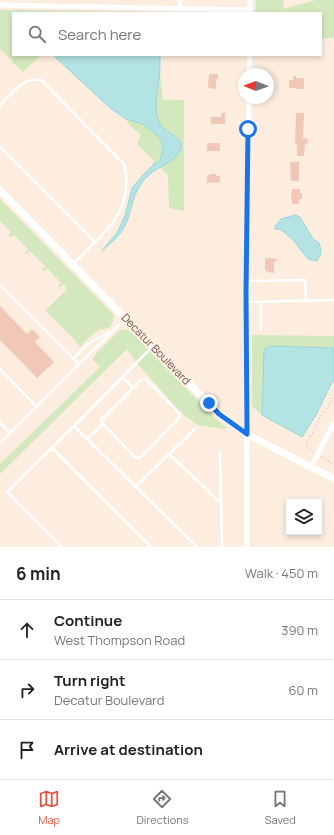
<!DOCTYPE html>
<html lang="en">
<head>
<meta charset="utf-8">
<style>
	body { margin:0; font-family:Manrope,sans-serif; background:#f6f6f6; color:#222 }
	.controls { position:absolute; right:12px; bottom:12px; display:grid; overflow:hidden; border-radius:0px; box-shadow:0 2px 6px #0003 }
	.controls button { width:36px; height:36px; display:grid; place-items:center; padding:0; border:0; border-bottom:1px solid #e0e0e0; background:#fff; color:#222; font:20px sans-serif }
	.compass { position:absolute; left:238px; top:68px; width:36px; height:36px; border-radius:50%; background:#fff; box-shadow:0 2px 6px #0003; rotate:271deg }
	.stop { position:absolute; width:12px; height:12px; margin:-9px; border:3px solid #1a73e8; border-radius:50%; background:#fff }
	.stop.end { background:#1a73e8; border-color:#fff; box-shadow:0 1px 4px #0008 }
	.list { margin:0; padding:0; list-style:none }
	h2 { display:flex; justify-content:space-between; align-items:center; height:52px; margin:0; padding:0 16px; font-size:17px }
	h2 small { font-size:13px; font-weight:400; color:#767676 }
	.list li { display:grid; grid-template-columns:26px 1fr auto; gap:12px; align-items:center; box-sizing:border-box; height:60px; padding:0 16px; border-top:1px solid #e0e0e0 }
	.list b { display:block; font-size:15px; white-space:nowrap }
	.list p { margin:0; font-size:13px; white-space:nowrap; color:#767676 }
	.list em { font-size:13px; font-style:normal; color:#767676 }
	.icon { flex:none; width:22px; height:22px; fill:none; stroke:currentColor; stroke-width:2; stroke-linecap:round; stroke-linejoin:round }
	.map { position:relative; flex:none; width:334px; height:547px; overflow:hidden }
	.search { position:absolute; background:#fff; box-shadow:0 2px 6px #0003; left:12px; right:12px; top:12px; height:44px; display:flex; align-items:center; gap:10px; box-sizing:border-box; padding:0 14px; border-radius:0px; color:#767676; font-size:15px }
	.sheet { height:232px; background:#fff }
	nav { display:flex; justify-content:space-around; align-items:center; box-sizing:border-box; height:56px; border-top:1px solid #e0e0e0; background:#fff; font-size:11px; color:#767676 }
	nav a { display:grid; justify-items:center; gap:2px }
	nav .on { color:#e65443 }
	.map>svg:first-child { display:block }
</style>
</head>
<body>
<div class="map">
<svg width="334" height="547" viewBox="0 0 334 547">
	<rect width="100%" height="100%" fill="#fceddf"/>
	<path fill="#d4e8be" d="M 257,0 L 284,0 L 283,9 L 316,0 L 334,0 L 334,38 L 321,38 L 321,13 L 255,13 L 256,1 Z
		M 0,10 L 156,12 L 156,13 L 13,13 L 13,55 L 41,55 L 23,72 L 13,63 L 11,59 L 0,49 Z
		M 159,65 L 163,100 L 184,100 L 184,211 L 169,208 L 168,176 L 160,167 L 169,162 L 181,147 C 178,138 173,134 165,129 C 163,127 161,127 160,125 C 152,114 158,78 159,65 Z
		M 126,119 C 139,123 163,131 163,148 C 162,158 159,160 152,166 L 153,160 L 137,144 L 141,135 L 129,125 Z
		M 0,199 L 113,314 C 114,320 112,328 105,329 C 101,330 103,328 99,330 C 94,332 84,343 80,347 L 76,343 L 77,342 L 44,309 L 46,310 L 67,289 L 63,284 L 60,287 L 58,287 L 58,286 L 61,283 L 47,268 L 44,271 L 42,271 L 42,270 L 45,266 L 30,251 L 26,254 L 25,254 L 25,253 L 28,249 L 14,235 L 11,237 L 8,237 L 9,235 L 11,232 L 0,221 Z
		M 122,329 L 128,330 L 131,332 L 215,418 L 227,428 L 224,429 L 198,425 L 185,416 L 175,406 L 135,361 L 127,349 L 0,474 L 0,464 L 100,367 L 93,360 L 94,356 L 118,332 Z
		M 252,335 L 334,336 L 334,348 L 269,346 L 264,350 L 262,415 L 252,406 Z"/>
	<path fill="#b4e3e4" stroke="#9ad4d6" d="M 53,55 L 160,55 C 160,63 160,71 159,79 C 157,92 153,112 160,124 C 165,133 183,136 181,148 C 178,161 157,167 149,175 C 141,182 136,191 133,201 C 130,210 129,220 123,229 C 119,237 108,245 102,251 L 118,231 L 125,216 L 132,188 L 144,174 L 152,166 L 160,160 L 162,153 L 163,146 L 161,140 L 154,132 L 142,124 L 126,119 L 110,108 Z
		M 295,215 L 300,217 L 313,239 L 319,243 L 321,250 L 320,256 L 317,261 L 308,259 L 294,241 L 284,232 L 279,229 L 275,229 L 275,227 L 281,219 Z
		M 269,346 L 334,348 L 334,380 L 331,384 L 316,415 L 302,437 L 262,415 L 264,350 Z"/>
	<path fill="#f1c7b7" d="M 209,74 L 218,74 L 218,79 L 216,79 L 216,89 L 208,88 Z
		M 293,76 L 296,76 L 296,78 L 304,78 L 304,89 L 297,89 L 297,88 L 289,88 L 289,80 L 293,80 Z
		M 221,113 L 225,113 L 225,124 L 211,124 L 211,117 L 221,117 Z
		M 296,113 L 304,113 L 303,138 L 308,139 L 308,143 L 305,144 L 304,156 L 297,156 L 297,145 L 295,145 Z
		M 207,143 L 220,143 L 220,151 L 207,151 Z
		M 290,162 L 299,162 L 299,181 L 291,181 Z
		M 210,174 L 216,174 L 217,176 L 220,176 L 220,182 L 207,183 L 207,175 L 210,175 Z
		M 292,189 L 300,189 L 300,193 L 302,193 L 302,199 L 299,199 L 299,204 L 292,204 L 292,200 L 291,200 Z
		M 267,258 L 277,259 L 277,261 L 274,262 L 274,273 L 267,272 L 267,271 L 265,271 L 265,259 Z
		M 0,306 L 27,334 L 32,329 L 40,337 L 35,342 L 54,362 L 37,378 L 0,340 Z"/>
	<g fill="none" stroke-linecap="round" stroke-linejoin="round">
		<path stroke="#d5aa9a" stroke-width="1" stroke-dasharray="1 3" stroke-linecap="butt" d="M 314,452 L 306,445 L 320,418 L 334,397
			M 321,457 L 334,464"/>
		<path stroke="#fff" stroke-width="2.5" d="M 0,105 C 8,97 17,85 28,81 C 32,79 36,80 41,80 L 124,164 C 129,183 126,204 114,221 C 110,227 105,232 100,237 C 91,246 82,255 73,264
			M 0,147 L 95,242
			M 247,281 L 305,280 L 306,301
			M 0,285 L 79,364 L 0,443
			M 247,302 L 334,300
			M 261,330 L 261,302
			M 74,358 L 87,345 L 98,338 L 113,330
			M 79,364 L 125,319
			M 0,369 L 37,407
			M 123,377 L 133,388
			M 142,379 L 145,379 L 147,380 L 179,413 L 179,418 L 140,458 L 137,458 L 134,456 L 103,424 L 101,421 L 102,419 Z
			M 0,423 L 10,433
			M 74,426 L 197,547
			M 87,439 L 103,424
			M 52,448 L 151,547
			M 220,452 L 222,547
			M 169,454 L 221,503
			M 135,487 L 195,429
			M 62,547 L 7,492 L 83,417 L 153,346"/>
		<path stroke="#fff" stroke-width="5" d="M 0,5 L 250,10
			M 180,9 L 180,0
			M 250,13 L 250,0
			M 249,74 L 250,55
			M 311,467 L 334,423
			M 247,547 L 246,293 L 249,98"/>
		<path stroke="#fff" stroke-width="7" d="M 0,190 L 219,414 L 247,434 L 334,479"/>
	</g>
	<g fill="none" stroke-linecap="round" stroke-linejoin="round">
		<path stroke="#1a73e8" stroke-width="5" d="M 209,403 L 219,414 L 247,434 L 246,293 L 248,129"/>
	</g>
	<g text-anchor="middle" stroke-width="3.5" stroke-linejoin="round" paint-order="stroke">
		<g font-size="11" fill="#715147" stroke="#fff1e5">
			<text transform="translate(156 349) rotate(46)" y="4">Decatur Boulevard</text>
		</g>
	</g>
</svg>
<div class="controls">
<button><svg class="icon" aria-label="layers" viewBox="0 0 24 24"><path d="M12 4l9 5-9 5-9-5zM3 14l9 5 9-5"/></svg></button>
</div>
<svg class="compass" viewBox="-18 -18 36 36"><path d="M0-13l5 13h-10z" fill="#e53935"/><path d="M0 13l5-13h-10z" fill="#767676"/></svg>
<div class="stop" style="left:248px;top:129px"></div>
<div class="stop end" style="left:209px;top:403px"></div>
<div class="search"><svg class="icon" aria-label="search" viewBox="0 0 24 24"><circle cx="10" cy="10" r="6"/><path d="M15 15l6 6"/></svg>Search here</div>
</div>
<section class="sheet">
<h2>6 min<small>Walk · 450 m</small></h2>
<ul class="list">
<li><svg class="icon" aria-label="ahead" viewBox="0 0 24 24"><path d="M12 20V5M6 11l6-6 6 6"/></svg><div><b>Continue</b><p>West Thompson Road</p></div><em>390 m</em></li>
<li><svg class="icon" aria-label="right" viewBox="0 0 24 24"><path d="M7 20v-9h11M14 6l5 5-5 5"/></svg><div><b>Turn right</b><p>Decatur Boulevard</p></div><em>60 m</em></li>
<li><svg class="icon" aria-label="arrive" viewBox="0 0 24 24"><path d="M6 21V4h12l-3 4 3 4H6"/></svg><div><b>Arrive at destination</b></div></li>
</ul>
</section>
<nav>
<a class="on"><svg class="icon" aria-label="map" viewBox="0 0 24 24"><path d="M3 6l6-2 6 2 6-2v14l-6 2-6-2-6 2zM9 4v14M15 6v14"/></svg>Map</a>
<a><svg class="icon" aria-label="directions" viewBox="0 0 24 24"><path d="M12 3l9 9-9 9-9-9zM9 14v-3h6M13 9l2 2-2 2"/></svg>Directions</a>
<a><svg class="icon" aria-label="saved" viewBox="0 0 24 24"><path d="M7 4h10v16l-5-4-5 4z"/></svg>Saved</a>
</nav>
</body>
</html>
